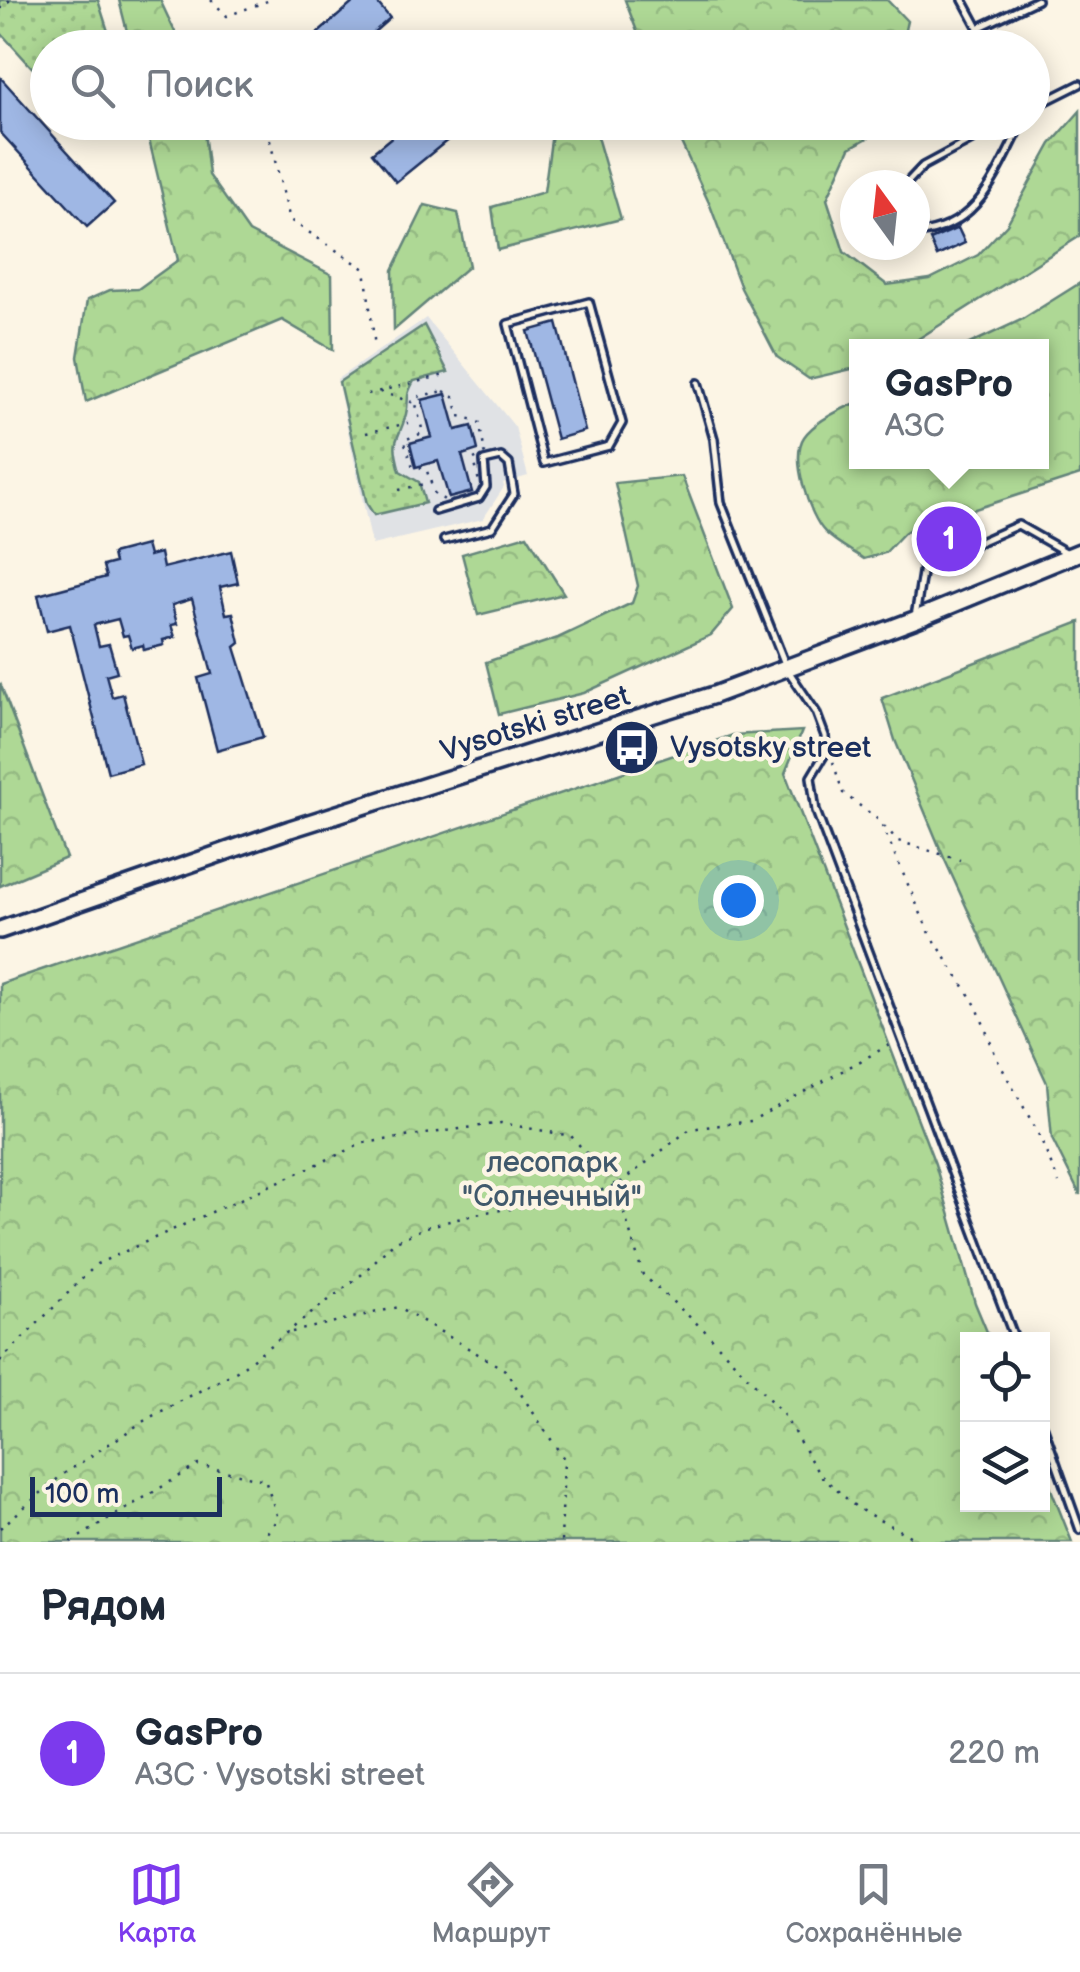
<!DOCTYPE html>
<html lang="ru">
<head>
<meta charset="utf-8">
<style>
	body { margin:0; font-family:"Balsamiq Sans",sans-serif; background:#f2f2f3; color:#1f2937 }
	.controls { position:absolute; right:30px; bottom:30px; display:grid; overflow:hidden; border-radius:0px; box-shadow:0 5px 25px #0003 }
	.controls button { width:90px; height:90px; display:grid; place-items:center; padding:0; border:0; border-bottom:2px solid #e0e1e3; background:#fff; color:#1f2937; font:50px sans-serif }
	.compass { position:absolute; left:840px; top:170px; width:90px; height:90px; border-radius:50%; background:#fff; box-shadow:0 5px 25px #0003; rotate:345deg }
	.scale { position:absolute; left:30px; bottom:25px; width:192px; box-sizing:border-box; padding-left:10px; border:5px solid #1b2f5e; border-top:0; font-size:28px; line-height:35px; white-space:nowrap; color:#1b2f5e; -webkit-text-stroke:8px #fcf5e5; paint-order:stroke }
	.you { position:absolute; left:738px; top:900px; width:35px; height:35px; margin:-25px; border:8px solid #fff; border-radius:50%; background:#1a73e8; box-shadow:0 0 0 15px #1a73e833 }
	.badge { display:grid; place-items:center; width:65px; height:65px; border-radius:50%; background:#7c3aed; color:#fff; font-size:32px; font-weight:700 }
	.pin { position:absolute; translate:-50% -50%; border:5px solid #fff; box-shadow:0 2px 10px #0006 }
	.popup { position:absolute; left:849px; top:339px; width:200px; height:130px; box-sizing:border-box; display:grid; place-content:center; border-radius:0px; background:#fff; filter:drop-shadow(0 2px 8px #0005); font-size:32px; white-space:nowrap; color:#747a83 }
	.popup b { font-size:38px; color:#1f2937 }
	.popup::after { content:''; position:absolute; left:50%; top:100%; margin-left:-20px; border:20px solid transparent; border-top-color:#fff }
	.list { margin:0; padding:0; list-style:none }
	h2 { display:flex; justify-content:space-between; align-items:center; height:130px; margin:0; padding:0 40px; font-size:42px }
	h2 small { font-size:32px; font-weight:400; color:#747a83 }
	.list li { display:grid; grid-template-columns:65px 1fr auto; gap:30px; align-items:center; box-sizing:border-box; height:160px; padding:0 40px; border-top:2px solid #e0e1e3 }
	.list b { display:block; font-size:38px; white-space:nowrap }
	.list p { margin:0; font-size:32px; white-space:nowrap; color:#747a83 }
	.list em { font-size:32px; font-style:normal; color:#747a83 }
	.icon { flex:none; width:55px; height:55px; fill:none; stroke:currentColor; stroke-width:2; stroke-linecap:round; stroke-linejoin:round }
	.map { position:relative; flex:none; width:1080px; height:1542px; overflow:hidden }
	.search { position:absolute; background:#fff; box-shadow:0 5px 25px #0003; left:30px; right:30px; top:30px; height:110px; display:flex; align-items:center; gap:25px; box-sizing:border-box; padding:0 35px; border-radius:55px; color:#747a83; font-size:38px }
	.sheet { height:290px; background:#fff }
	nav { display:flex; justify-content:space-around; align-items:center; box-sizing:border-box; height:140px; border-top:2px solid #e0e1e3; background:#fff; font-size:28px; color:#747a83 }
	nav a { display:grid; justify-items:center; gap:5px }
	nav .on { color:#7c3aed }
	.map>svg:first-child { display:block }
</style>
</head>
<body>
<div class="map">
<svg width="1080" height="1542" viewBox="0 0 1080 1542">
	<defs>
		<pattern id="forest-crowns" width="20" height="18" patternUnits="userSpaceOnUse" patternTransform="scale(2.5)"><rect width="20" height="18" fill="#aed895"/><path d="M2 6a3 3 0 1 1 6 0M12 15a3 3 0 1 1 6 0" fill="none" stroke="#95ba83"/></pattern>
		<pattern id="park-dots" width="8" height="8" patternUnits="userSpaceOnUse" patternTransform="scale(2.5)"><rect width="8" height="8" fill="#aed895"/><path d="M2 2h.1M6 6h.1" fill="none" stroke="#95ba83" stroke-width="1.8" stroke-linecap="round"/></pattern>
	</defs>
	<rect width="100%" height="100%" fill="#fcf5e5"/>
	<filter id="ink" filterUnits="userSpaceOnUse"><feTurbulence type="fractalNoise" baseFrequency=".01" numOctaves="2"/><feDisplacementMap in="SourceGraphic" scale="20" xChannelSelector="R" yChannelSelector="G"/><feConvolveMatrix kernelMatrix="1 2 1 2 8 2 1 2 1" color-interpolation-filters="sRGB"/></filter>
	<g filter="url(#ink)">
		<path fill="#e0e2e5" d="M 426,318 L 515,427 L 528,476 L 503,483 L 504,487 L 483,519 L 372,545 L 337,379 Z"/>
		<path fill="url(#forest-crowns)" stroke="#64847a" stroke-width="2.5" d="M 119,0 L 160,0 L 182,47 L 131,47 Z
			M 625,0 L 887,0 L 907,21 L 901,47 L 643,47 Z
			M 1080,111 L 1080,236 L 907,346 L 856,346 L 856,368 L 809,379 L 777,357 L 741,288 L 710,205 L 672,123 L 894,123 L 850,148 L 827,199 L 844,252 L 887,285 L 930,279 L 978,255 L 1007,224 L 1051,144 Z
			M 145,123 L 203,123 L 209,175 L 249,232 L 332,275 L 333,350 L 282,320 L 86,402 L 78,357 L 87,300 L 110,290 L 138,289 L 178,260 Z
			M 582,123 L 593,123 L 621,219 L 498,250 L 492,207 L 544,192 L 552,133 Z
			M 425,205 L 458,213 L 469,266 L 394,330 L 393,270 Z
			M 1080,283 L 1080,475 L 972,510 L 932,514 L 904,533 L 885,553 L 864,559 C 852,551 836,543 825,532 C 809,516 790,457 804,437 C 815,421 839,410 856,403 L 856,462 L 1042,462 L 1042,346 L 965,346 L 1021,320 Z
			M 682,476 L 733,609 L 711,635 L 584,693 L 499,714 L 486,662 L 558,638 L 632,603 L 638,586 L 615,483 Z
			M 527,535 L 564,594 L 478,615 L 462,554 Z
			M 1080,622 L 1080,1195 L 1052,1139 L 1047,1083 L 944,858 L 895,740 L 882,698 Z
			M 0,683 L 66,858 L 0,886 Z
			M 802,731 L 785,773 L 935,1164 L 975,1303 L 990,1339 L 968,1340 L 968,1504 L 1042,1504 L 1043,1469 L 1072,1542 L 0,1542 L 0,984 L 733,735 Z"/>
		<path fill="url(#park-dots)" stroke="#64847a" stroke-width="2.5" d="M 0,0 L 98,0 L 113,47 L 48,48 L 47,84 L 0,32 Z
			M 424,325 L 448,372 L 414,381 C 404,398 410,398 406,414 C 398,445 390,435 400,471 L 419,482 L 425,503 L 374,515 L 367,504 L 339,382 Z"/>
		<path fill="#9fb7e4" stroke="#1b2f5e" stroke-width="2.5" d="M 356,0 L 375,0 L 390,18 L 356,48 L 301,48 Z
			M 0,77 L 114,203 L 87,227 L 0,132 Z
			M 410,122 L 470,122 L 396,182 L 372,153 Z
			M 958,228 L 965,243 L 937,256 L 930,240 Z
			M 557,323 L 585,431 L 557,439 L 528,331 Z
			M 446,394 L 456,430 L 472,426 L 478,450 L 462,455 L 472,492 L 449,498 L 438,461 L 416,467 L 410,443 L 432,437 L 422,400 Z
			M 953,517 L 964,542 L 950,548 L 948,544 L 927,554 L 920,537 L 940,528 L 938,524 Z
			M 146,545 L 149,556 L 160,553 L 163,568 L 231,551 L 238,583 L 220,587 L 226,614 L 233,613 L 240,643 L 235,647 L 263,737 L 217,750 L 198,678 L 212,674 L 192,599 L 172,605 L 177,624 L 171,625 L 175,637 L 163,640 L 164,645 L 144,650 L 143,645 L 132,648 L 128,635 L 123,636 L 118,619 L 94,625 L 99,646 L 109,644 L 117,672 L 106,675 L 112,697 L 123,694 L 141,764 L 108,773 L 70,625 L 47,631 L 38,595 L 106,577 L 103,566 L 114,563 L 112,554 Z"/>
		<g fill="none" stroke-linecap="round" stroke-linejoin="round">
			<defs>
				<path id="lane" d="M 963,0 L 989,48
					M 978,28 L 1037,0
					M 1032,108 L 1080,84
					M 905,185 L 923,166 L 1005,122
					M 915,234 C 980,228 996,173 1023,122
					M 589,302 L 622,423 L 609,446 L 544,463 L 508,324 Z
					M 698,383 L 714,439 L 721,503 L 787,669 L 816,712 L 825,736 L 826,752 L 811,777 L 816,811 L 1015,1340
					M 435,511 L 479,498 L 486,487 L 484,461 L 501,457 L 509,464 L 514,494 L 492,528 L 444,540
					M 915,617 L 923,567 L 1018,525 L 1069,554
					M 1042,1423 L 1080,1530"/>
				<path id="secondary" d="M 0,930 L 290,829 L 714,695 L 914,620 L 1080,552"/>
			</defs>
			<use href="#lane" stroke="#1b2f5e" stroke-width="12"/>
			<use href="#secondary" stroke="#1b2f5e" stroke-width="22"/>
			<path stroke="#1b2f5e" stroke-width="2.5" stroke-dasharray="2.5 8" stroke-linecap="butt" d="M 211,0 L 227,16 L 270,0
				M 0,9 L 10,0
				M 237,48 L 237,34
				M 260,122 L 268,133 L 290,220 L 365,269 L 375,347
				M 444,391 L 454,397 L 459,416 L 479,421 L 485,453 L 474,459 L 480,487 L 474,496 L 447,502 L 434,493 L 426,468 L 413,467 L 404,440 L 423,433 L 416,404 L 420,396 Z
				M 380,392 L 415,403
				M 368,394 L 449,374
				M 366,433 L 408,423
				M 399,490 L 432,482
				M 833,762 L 843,793 L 880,821 L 928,930 L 977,1007 L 997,1059 L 1037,1131 L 1059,1183
				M 884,826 L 898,841 L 960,860
				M 292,1332 L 399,1307 L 505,1370 L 564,1459 L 561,1542
				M 0,1361 L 97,1264 L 364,1143 L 501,1123 L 571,1136 L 616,1186 L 643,1275 L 704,1330 L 783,1414 L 819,1474 L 857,1508 L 921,1542
				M 0,1528 L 62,1475 L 147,1419 L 237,1371 L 361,1275 L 394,1242 L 426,1227 L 485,1212 L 560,1203 L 616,1186 L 690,1129 L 751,1121 L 893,1043
				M 71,1542 L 198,1465 L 265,1480 L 278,1518 L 260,1542"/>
			<use href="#lane" stroke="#fcf5e5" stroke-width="5"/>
			<use href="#secondary" stroke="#fcf5e5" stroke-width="15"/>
		</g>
	</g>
	<defs>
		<symbol id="bus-disc" viewBox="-11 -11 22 22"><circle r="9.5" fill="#1b2f5e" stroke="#fcf5e5"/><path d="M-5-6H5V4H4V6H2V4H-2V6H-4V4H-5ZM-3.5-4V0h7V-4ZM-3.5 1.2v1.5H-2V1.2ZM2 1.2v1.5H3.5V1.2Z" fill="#fff"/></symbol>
	</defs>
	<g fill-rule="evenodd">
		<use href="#bus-disc" x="600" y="716" width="63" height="63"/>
	</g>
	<g text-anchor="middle" stroke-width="9" stroke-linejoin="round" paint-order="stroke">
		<g font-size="30" fill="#1b2f5e" stroke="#fcf5e5">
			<text transform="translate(535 723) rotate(-17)" y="10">Vysotski street</text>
		</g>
		<g font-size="30" fill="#1b2f5e" stroke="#fcf5e5" text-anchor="start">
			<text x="670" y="757">Vysotsky street</text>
		</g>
		<g font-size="30" fill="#40596c" stroke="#fcf5e5">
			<text x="552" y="1172">лесопарк<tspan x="552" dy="34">"Солнечный"</tspan></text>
		</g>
	</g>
</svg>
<div class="controls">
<button><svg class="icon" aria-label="locate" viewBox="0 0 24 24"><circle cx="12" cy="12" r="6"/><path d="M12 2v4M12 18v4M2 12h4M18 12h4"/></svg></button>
<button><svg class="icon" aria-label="layers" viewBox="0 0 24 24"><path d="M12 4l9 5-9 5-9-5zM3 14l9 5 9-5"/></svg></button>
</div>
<svg class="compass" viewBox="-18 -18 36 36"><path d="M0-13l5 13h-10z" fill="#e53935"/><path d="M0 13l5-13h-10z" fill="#747a83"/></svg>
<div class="scale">100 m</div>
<div class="you"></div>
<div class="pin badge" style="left:949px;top:539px">1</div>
<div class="popup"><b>GasPro</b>АЗС</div>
<div class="search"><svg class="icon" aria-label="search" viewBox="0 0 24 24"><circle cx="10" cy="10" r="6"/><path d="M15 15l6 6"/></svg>Поиск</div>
</div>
<section class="sheet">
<h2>Рядом<small></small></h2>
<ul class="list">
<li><span class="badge">1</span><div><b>GasPro</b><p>АЗС · Vysotski street</p></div><em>220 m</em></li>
</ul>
</section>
<nav>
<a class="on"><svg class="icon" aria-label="map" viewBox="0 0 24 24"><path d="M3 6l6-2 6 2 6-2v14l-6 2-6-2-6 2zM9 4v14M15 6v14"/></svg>Карта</a>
<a><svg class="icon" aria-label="directions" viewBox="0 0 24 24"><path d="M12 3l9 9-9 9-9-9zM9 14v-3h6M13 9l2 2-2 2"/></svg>Маршрут</a>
<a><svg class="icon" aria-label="saved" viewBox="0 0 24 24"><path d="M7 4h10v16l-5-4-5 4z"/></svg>Сохранённые</a>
</nav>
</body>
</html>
